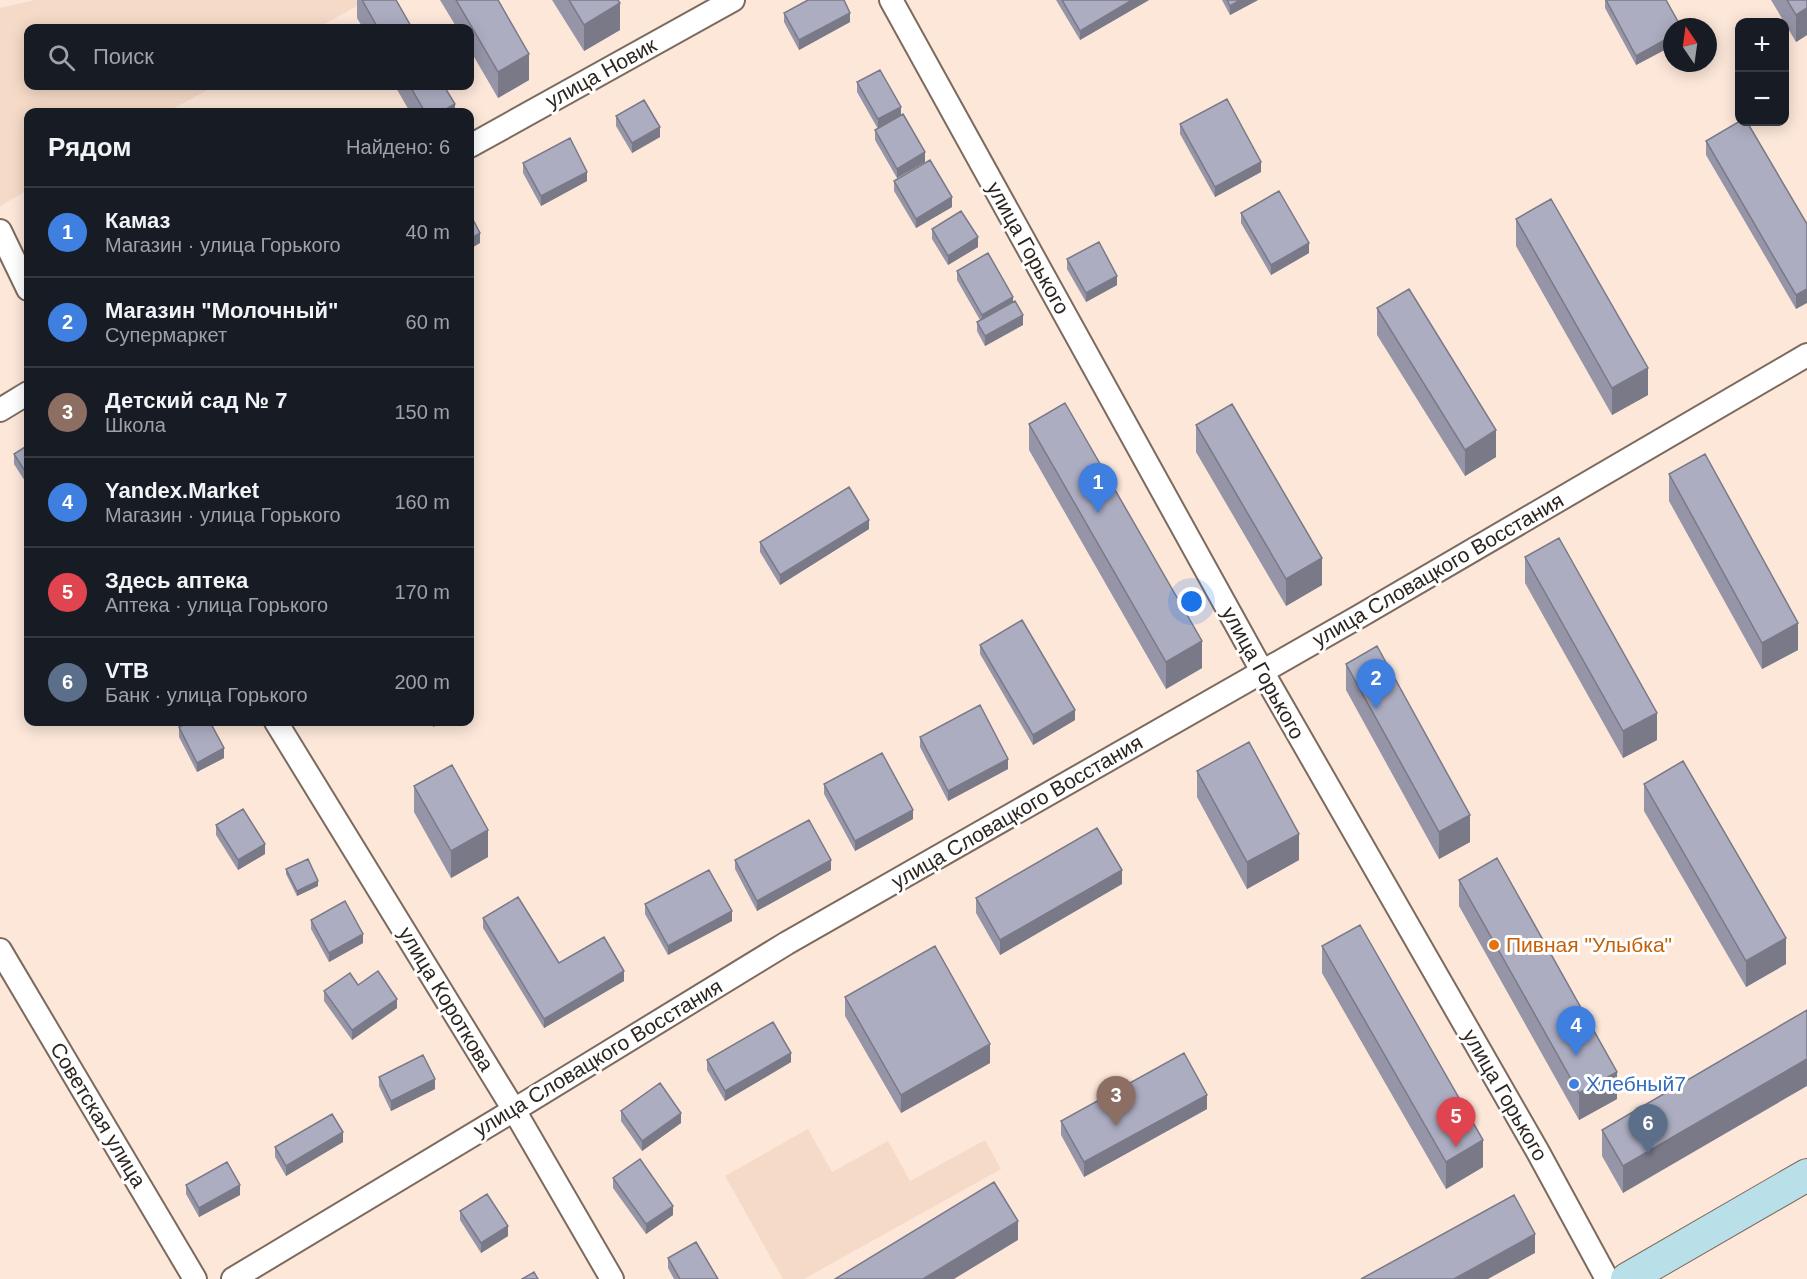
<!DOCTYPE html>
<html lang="ru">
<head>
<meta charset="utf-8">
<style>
	body { margin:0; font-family:Helvetica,sans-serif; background:#20242c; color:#f1f3f6 }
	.controls { position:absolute; right:18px; top:18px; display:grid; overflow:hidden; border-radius:12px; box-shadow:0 3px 15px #0003 }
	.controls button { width:54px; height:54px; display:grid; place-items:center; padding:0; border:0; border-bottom:2px solid #363941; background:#171b24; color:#f1f3f6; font:30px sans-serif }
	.compass { position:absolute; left:1663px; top:18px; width:54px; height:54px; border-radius:50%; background:#171b24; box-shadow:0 3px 15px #0003; rotate:347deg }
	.you { position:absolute; left:1192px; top:602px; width:21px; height:21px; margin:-15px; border:4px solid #fff; border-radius:50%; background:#1a73e8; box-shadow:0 0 0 9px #1a73e833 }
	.badge { display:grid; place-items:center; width:39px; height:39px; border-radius:50%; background:#b45309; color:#fff; font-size:20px; font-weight:700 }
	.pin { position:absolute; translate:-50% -50px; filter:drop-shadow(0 2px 3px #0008) }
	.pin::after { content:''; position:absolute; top:32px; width:21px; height:18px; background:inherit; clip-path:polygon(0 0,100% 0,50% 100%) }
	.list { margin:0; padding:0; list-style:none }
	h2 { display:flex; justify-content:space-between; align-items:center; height:78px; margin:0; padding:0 24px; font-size:26px }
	h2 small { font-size:20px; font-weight:400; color:#9ea1a6 }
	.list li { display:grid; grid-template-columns:39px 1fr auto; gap:18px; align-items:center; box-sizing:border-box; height:90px; padding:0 24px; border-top:2px solid #363941 }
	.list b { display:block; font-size:22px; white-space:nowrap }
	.list p { margin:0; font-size:20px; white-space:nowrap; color:#9ea1a6 }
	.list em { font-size:20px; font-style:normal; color:#9ea1a6 }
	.icon { flex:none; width:33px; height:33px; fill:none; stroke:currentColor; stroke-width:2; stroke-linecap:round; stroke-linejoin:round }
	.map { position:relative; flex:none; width:1807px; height:1279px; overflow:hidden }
	.search { position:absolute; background:#171b24; box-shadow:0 3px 15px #0003; left:24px; top:24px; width:450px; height:66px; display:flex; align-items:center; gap:15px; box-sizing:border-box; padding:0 21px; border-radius:12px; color:#9ea1a6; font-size:22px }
	.panel { position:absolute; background:#171b24; box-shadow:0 3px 15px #0003; left:24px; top:108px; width:450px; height:618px; border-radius:12px }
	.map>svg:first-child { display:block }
</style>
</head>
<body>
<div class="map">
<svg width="1807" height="1279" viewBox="0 0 1807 1279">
	<rect width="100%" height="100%" fill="#fce7d9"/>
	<path fill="#f5dac7" d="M 35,0 L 356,0 L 359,5 L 317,28 L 28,28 L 28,86 L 215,86 L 167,112 L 28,112 L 28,190 L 0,206 L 0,8 Z
		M 808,1129 L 832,1172 L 888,1141 L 910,1181 L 985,1140 L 1001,1169 L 804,1279 L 783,1279 L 725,1176 Z"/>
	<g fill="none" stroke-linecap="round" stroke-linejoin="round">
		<defs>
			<path id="street" d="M 891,0 L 1262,671 L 1538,1152 L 1607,1279
				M 470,146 L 733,0
				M 0,231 L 28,289
				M 0,410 L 28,393
				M 276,722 L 514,1110 L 612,1279
				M 0,950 L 195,1279
				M 233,1279 L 514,1110 L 787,943 L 1360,616 L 1807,355"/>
			<path id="secondary" d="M 1627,1279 L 1807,1175"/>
		</defs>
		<use href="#street" stroke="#7c6a5e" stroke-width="26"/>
		<use href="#secondary" stroke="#7c6a5e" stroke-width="34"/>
		<use href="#street" stroke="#fff" stroke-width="22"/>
		<use href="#secondary" stroke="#b9e0e8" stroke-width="32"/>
	</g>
	<path fill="#9595a7" d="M 357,0 L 396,0 L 412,28 L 363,28 L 357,18 Z
		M 440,0 L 498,0 L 529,80 L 498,98 L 470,50 L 470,28 L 457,28 Z
		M 552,0 L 618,0 L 620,30 L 584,51 Z
		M 1056,0 L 1149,0 L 1080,40 Z
		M 1222,0 L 1258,0 L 1230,15 Z
		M 1605,0 L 1666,0 L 1672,27 L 1672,46 L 1636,65 L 1605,8 Z
		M 1771,0 L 1807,0 L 1807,35 L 1796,42 Z
		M 784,13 L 850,22 L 799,50 L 784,22 Z
		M 857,82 L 901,115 L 925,162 L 897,178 L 875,140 L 875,130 L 878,129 L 857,92 Z
		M 395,86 L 444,86 L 455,112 L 410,112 Z
		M 616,116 L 660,137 L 632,153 L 616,126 Z
		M 1180,124 L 1261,172 L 1215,197 L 1180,134 Z
		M 1706,141 L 1807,224 L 1796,309 L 1706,155 Z
		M 523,163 L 587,181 L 541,206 L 523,173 Z
		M 894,181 L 952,207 L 916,228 L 894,191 Z
		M 1241,213 L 1309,253 L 1271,275 L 1241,223 Z
		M 1516,219 L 1648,395 L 1612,415 L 1516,246 Z
		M 932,229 L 978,247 L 948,265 L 932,239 Z
		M 1067,259 L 1117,285 L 1086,302 L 1067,269 Z
		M 957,271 L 1013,302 L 1023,325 L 985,346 L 977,331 L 977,322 L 980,320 L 957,280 Z
		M 1377,308 L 1496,457 L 1465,476 L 1377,335 Z
		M 1029,424 L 1202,668 L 1166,689 L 1029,450 Z
		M 1196,425 L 1322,585 L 1286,606 L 1196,452 Z
		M 28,445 L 28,486 L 14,464 L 14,454 Z
		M 1669,474 L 1798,650 L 1762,669 L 1669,501 Z
		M 869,529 L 780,585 L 760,552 L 760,542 Z
		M 1525,557 L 1657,740 L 1623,758 L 1525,583 Z
		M 980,645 L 1075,720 L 1033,745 L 980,654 Z
		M 1346,664 L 1470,842 L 1439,859 L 1346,690 Z
		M 179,727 L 224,758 L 197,772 L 179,737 Z
		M 920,737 L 1008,769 L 948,801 L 920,747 Z
		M 1197,771 L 1299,860 L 1247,889 L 1197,797 Z
		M 824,784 L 913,819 L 855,851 L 824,794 Z
		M 1644,784 L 1786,964 L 1746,987 L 1644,811 Z
		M 414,786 L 488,857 L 451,878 L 414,812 Z
		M 216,825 L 265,854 L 238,870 L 216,835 Z
		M 735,860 L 831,870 L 757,911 L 735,869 Z
		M 286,869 L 318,886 L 297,896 L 286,874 Z
		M 1459,880 L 1617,1099 L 1579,1120 L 1459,906 Z
		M 1122,884 L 1000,955 L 976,913 L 976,898 Z
		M 645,904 L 732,921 L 668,955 L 645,914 Z
		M 483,918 L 559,963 L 624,981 L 544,1028 L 483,928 Z
		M 311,920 L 363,943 L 329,962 L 311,929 Z
		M 1322,946 L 1483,1167 L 1446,1189 L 1322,973 Z
		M 358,985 L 397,1008 L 352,1040 L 324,1001 L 324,991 Z
		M 845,997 L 990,1063 L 901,1113 L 845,1016 Z
		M 1807,1010 L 1623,1193 L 1602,1156 L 1602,1130 Z
		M 707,1060 L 791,1062 L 725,1101 L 707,1070 Z
		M 379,1077 L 435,1089 L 391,1111 L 379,1086 Z
		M 1207,1109 L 1084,1177 L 1061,1135 L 1061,1121 Z
		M 621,1111 L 681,1123 L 642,1151 L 621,1121 Z
		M 343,1142 L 286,1176 L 275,1157 L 275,1147 Z
		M 613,1178 L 673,1215 L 646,1234 L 613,1188 Z
		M 186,1185 L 240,1195 L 199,1217 L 186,1194 Z
		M 460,1211 L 508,1236 L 481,1253 L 460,1220 Z
		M 668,1258 L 718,1279 L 674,1279 L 668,1268 Z"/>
	<path fill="#797988" d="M 1132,0 L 1149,0 L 1080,40 L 1080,31 Z
		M 1240,0 L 1258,0 L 1230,15 L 1230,6 Z
		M 620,3 L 620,30 L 584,51 L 584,25 Z
		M 1807,8 L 1807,35 L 1796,42 L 1796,15 Z
		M 850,13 L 850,22 L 799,50 L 799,40 Z
		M 1672,36 L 1672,46 L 1636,65 L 1636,56 Z
		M 529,54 L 529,80 L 498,98 L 498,72 Z
		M 455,104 L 455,112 L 441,112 Z
		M 901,107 L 901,116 L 878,129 L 878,119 Z
		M 660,127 L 660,137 L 632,153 L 632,143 Z
		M 925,152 L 925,162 L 897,178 L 897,169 Z
		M 1261,162 L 1261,172 L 1215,197 L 1215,187 Z
		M 587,172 L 587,181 L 541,206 L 541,196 Z
		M 952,197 L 952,207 L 916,228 L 916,219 Z
		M 480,233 L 480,243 L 470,249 L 470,239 Z
		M 978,237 L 978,247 L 948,265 L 948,256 Z
		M 1309,243 L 1309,253 L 1271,275 L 1271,265 Z
		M 1117,276 L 1117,285 L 1086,302 L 1086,293 Z
		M 1807,289 L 1807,303 L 1796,309 L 1796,295 Z
		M 1013,297 L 1013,306 L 982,324 L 982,315 Z
		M 1023,315 L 1023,325 L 985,346 L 985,336 Z
		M 1648,368 L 1648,395 L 1612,415 L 1612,388 Z
		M 1496,430 L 1496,457 L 1465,476 L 1465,450 Z
		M 869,520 L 869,529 L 780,585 L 780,575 Z
		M 1322,558 L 1322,585 L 1286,606 L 1286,579 Z
		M 1798,623 L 1798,650 L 1762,669 L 1762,643 Z
		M 1202,641 L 1202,668 L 1166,689 L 1166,662 Z
		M 1075,710 L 1075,720 L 1033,745 L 1033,735 Z
		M 1657,713 L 1657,740 L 1623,758 L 1623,731 Z
		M 433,722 L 444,722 L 433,727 Z
		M 224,748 L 224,758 L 197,772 L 197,763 Z
		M 1008,759 L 1008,769 L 948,801 L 948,791 Z
		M 913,810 L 913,819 L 855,851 L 855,841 Z
		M 1470,815 L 1470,842 L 1439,859 L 1439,832 Z
		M 488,830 L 488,857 L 451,878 L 451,851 Z
		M 1299,834 L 1299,860 L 1247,889 L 1247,862 Z
		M 265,844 L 265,854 L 238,870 L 238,860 Z
		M 831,860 L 831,870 L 757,911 L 757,901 Z
		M 1122,870 L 1122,884 L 1000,955 L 1000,940 Z
		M 318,881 L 318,886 L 297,896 L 297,891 Z
		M 732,911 L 732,921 L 668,955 L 668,946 Z
		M 363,934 L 363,943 L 329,962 L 329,953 Z
		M 1786,938 L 1786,964 L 1746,987 L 1746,961 Z
		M 624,971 L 624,981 L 544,1028 L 544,1019 Z
		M 397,999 L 397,1008 L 352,1040 L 352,1030 Z
		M 990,1044 L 990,1063 L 901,1113 L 901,1095 Z
		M 791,1053 L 791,1062 L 725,1101 L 725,1091 Z
		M 1807,1059 L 1807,1086 L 1623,1193 L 1623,1166 Z
		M 1617,1072 L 1617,1099 L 1579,1120 L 1579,1093 Z
		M 435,1079 L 435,1089 L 391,1111 L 391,1101 Z
		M 1207,1095 L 1207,1109 L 1084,1177 L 1084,1162 Z
		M 681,1113 L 681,1123 L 642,1151 L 642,1141 Z
		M 343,1132 L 343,1142 L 286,1176 L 286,1166 Z
		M 1483,1140 L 1483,1167 L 1446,1189 L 1446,1162 Z
		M 240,1185 L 240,1195 L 199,1217 L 199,1208 Z
		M 673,1206 L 673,1215 L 646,1234 L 646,1224 Z
		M 1018,1221 L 1018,1240 L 954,1279 L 923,1279 Z
		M 508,1226 L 508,1236 L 481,1253 L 481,1243 Z
		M 1535,1234 L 1535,1253 L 1488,1279 L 1454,1279 Z"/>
	<path fill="#adadc2" stroke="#797988" stroke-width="1.5" d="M 362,0 L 396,0 L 412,28 L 378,28 Z
		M 456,0 L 498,0 L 529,54 L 498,72 Z
		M 569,0 L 618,0 L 620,3 L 584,25 Z
		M 808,0 L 844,0 L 850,13 L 799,40 L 784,13 Z
		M 1062,0 L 1132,0 L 1080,31 Z
		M 1227,0 L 1240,0 L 1230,6 Z
		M 1606,0 L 1666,0 L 1681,27 L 1672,27 L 1672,36 L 1636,56 Z
		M 1787,0 L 1807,0 L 1807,8 L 1796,15 Z
		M 880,70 L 901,107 L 878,119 L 857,82 Z
		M 410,86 L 444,86 L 455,104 L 441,112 L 425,112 Z
		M 1227,99 L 1261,162 L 1215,187 L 1180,124 Z
		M 644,100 L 660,127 L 632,143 L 616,116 Z
		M 903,114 L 925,152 L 897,169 L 875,130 Z
		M 1740,121 L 1747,122 L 1807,224 L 1807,289 L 1796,295 L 1706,141 Z
		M 570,138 L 587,172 L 541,196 L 523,163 Z
		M 930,160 L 952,197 L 916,219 L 894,181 Z
		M 1279,191 L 1309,243 L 1271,265 L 1241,213 Z
		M 1551,199 L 1648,368 L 1612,388 L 1516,219 Z
		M 961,211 L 978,237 L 948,256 L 932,229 Z
		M 470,214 L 480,233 L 470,239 Z
		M 1099,242 L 1117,276 L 1086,293 L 1067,259 Z
		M 988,253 L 1013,297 L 982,315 L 957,271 Z
		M 1409,289 L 1496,430 L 1465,450 L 1377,308 Z
		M 1015,301 L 1023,315 L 985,336 L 977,322 Z
		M 1065,403 L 1202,641 L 1166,662 L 1029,424 Z
		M 1232,404 L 1322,558 L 1286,579 L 1196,425 Z
		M 28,445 L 28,476 L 14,454 Z
		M 1705,454 L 1798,623 L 1762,643 L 1669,474 Z
		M 849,487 L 869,520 L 780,575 L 760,542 Z
		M 1559,538 L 1657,713 L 1623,731 L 1525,557 Z
		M 1022,620 L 1075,710 L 1033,735 L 980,645 Z
		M 1377,646 L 1470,815 L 1439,832 L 1346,664 Z
		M 980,705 L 1008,759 L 948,791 L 920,737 Z
		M 190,722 L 210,722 L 224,748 L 197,763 L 179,727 Z
		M 1249,742 L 1299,834 L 1247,862 L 1197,771 Z
		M 882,753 L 913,810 L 855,841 L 824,784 Z
		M 1683,761 L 1786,938 L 1746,961 L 1644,784 Z
		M 452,765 L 488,830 L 451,851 L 414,786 Z
		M 243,809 L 265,844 L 238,860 L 216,825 Z
		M 809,820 L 831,860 L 757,901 L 735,860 Z
		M 1097,828 L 1122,870 L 1000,940 L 976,898 Z
		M 1497,858 L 1617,1072 L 1579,1093 L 1459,880 Z
		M 308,859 L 318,881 L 297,891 L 286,869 Z
		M 709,870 L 732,911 L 668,946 L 645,904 Z
		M 518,897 L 559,963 L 604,937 L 624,971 L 544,1019 L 483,918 Z
		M 345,901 L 363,934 L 329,953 L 311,920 Z
		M 1360,925 L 1483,1140 L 1446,1162 L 1322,946 Z
		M 935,946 L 990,1044 L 901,1095 L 845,997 Z
		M 378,971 L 397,999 L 352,1030 L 324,991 L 350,973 L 358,985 Z
		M 1807,1010 L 1807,1059 L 1623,1166 L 1602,1130 Z
		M 773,1022 L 791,1053 L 725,1091 L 707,1060 Z
		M 1184,1053 L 1207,1095 L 1084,1162 L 1061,1121 Z
		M 423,1055 L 435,1079 L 391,1101 L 379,1077 Z
		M 660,1083 L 681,1113 L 642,1141 L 621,1111 Z
		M 332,1114 L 343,1132 L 286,1166 L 275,1147 Z
		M 640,1159 L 673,1206 L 646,1224 L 613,1178 Z
		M 227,1162 L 240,1185 L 199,1208 L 186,1185 Z
		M 994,1182 L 1018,1221 L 923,1279 L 835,1279 Z
		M 487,1194 L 508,1226 L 481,1243 L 460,1211 Z
		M 1514,1195 L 1535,1234 L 1454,1279 L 1361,1279 Z
		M 696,1242 L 718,1279 L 680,1279 L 668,1258 Z
		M 534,1272 L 538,1279 L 522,1279 Z"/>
	<circle fill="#e8710a" stroke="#fff" stroke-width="2" cx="1494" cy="945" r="6"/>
	<circle fill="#3f7fe0" stroke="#fff" stroke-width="2" cx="1574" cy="1084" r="6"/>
	<g text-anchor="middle" stroke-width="6" stroke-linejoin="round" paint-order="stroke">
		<g font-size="21" fill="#2d2520" stroke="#fff">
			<text transform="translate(601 73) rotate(-29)" y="7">улица Новик</text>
			<text transform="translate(1028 248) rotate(61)" y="7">улица Горького</text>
			<text transform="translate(1438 570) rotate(-30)" y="7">улица Словацкого Восстания</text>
			<text transform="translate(1263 673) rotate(61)" y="7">улица Горького</text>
			<text transform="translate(1017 812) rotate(-30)" y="7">улица Словацкого Восстания</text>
			<text transform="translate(446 999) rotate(59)" y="7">улица Короткова</text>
			<text transform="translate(598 1058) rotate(-31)" y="7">улица Словацкого Восстания</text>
			<text transform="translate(1505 1095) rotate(60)" y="7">улица Горького</text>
			<text transform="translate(98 1115) rotate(59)" y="7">Советская улица</text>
		</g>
		<g font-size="21" fill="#c56008" stroke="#fff" text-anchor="start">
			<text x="1506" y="952">Пивная "Улыбка"</text>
		</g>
		<g font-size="21" fill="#366cbe" stroke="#fff" text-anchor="start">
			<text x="1586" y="1091">Хлебный7</text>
		</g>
	</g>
</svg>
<div class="controls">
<button>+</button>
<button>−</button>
</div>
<svg class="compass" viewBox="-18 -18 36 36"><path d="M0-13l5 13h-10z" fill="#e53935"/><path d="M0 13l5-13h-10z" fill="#9ea1a6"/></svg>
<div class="you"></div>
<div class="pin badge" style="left:1098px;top:513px;background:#3f7fe0">1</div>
<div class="pin badge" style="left:1376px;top:709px;background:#3f7fe0">2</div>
<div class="pin badge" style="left:1116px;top:1126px;background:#8d6e63">3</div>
<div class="pin badge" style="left:1576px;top:1056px;background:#3f7fe0">4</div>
<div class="pin badge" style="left:1456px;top:1147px;background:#e0444e">5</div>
<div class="pin badge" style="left:1648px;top:1154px;background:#5c6f8a">6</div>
<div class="search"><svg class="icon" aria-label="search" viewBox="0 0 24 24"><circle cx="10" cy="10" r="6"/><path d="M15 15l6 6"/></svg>Поиск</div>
<section class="panel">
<h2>Рядом<small>Найдено: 6</small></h2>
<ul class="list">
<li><span class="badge" style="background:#3f7fe0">1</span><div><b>Камаз</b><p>Магазин · улица Горького</p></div><em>40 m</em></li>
<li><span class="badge" style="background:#3f7fe0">2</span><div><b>Магазин &quot;Молочный&quot;</b><p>Супермаркет</p></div><em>60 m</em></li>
<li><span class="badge" style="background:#8d6e63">3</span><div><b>Детский сад № 7</b><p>Школа</p></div><em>150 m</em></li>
<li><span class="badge" style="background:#3f7fe0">4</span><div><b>Yandex.Market</b><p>Магазин · улица Горького</p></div><em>160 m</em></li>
<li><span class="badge" style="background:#e0444e">5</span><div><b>Здесь аптека</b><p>Аптека · улица Горького</p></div><em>170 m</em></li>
<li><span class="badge" style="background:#5c6f8a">6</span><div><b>VTB</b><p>Банк · улица Горького</p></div><em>200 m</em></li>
</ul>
</section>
</div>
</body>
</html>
